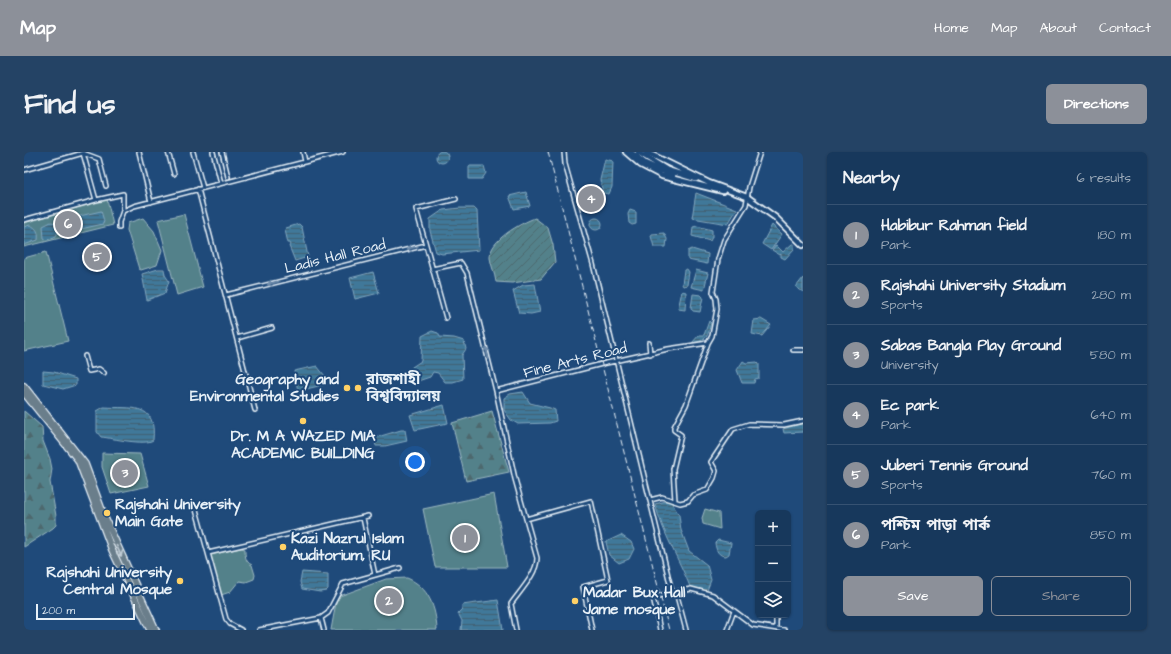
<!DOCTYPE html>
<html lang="en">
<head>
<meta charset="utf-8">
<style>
	body { margin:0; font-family:"Architects Daughter","Noto Sans Bengali",sans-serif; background:#244365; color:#f1f3f6 }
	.controls { position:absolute; right:12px; bottom:12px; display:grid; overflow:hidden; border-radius:6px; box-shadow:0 1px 3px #0004 }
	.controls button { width:36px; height:36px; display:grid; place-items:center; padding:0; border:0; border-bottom:1px solid #365272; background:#17385c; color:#f1f3f6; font:20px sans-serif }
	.scale { position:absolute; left:12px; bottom:10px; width:99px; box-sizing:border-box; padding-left:4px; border:2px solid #e8f1f8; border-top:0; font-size:11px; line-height:14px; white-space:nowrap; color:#e8f1f8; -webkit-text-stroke:3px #1f4a7a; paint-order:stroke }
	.you { position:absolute; left:391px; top:310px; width:14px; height:14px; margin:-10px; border:3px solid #fff; border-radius:50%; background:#1a73e8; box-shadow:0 0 0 6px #1a73e833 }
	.badge { display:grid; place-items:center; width:26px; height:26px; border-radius:50%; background:#8c9099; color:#fff; font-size:13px; font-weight:700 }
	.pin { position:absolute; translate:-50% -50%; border:2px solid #fff; box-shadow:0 1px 4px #0006 }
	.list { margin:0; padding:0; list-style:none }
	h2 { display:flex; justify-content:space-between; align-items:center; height:52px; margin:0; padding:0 16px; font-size:17px }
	h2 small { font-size:13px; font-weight:400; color:#9eacbb }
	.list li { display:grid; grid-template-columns:26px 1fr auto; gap:12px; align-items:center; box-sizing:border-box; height:60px; padding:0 16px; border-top:1px solid #365272 }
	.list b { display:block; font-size:15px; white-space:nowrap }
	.list p { margin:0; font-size:13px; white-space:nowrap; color:#9eacbb }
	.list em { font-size:13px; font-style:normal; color:#9eacbb }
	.actions { display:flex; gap:8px; padding:12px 16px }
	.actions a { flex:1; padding:9px 0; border:1px solid #8c9099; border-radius:6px; text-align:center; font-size:14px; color:#8c9099 }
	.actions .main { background:#8c9099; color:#fff }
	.icon { flex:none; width:22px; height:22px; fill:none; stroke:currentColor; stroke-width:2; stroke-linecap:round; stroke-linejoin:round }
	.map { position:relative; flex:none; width:779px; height:478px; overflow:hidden; border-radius:6px }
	header { display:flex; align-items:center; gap:24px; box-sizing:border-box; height:56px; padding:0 20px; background:#8c9099; color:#fff }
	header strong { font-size:19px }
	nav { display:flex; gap:22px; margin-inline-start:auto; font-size:14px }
	.intro { display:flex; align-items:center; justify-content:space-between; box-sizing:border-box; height:96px; padding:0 24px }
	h1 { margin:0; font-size:28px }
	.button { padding:10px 18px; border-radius:6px; background:#8c9099; color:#fff; font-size:14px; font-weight:700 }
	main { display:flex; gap:24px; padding:0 24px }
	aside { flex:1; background:#17385c; border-radius:6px; box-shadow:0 1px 3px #0004 }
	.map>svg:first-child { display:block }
</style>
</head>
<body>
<header>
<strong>Map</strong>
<nav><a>Home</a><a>Map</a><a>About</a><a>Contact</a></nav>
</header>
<div class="intro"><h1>Find us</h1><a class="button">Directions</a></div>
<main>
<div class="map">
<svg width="779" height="478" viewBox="0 0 779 478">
	<defs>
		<pattern id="forest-firs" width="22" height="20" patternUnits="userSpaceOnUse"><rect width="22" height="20" fill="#53818a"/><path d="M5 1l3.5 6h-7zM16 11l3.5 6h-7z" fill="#4d676d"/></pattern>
		<pattern id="garden-furrows" width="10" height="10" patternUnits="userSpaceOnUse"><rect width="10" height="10" fill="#53818a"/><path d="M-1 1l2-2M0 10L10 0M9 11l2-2" fill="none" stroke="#4d676d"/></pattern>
		<pattern id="water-rules" width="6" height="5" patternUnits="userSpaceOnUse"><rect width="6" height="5" fill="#407899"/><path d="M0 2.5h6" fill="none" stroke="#436072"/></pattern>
	</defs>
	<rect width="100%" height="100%" fill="#1f4a7a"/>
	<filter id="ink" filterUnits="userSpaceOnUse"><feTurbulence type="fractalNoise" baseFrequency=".025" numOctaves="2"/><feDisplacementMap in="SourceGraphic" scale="8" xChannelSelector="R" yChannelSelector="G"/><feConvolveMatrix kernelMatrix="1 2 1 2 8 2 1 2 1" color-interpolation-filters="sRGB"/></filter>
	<g filter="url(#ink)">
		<path fill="url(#forest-firs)" stroke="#9eb9c1" d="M 0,259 L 18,275 L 19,289 L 26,307 L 28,317 L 26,330 L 32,364 L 32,373 L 29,376 L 0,395 Z
			M 468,259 L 485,320 L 442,329 L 428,271 Z"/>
		<path fill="#53818a" stroke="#9eb9c1" d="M 573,35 L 571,43 L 573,52 L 563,53 L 560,37 Z
			M 83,47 L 89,73 L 0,95 L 0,71 Z
			M 160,62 L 179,135 L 153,143 L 134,68 Z
			M 119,66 L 130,79 L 138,98 L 133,113 L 117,118 L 115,117 L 103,78 L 104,71 Z
			M 80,98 L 83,108 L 66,112 L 63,102 Z
			M 22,100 L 44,189 L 0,199 L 0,106 Z
			M 78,301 L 116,302 L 125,334 L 87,342 L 78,315 Z
			M 470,342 L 483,415 L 411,415 L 399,357 Z
			M 681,357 L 695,361 L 696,377 L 679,372 L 678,366 Z
			M 217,396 L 221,397 C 221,403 221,410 228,413 L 231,423 L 230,427 L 222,430 L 215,429 L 206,440 L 197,443 L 186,403 Z
			M 383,426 C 405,435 412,456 413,478 L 307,478 L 313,445 L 362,427 Z"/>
		<path fill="url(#garden-furrows)" stroke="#9eb9c1" d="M 511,66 L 524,76 L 529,93 L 531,110 L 517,127 L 488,131 L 472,130 C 471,122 467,113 466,106 C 465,88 497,71 511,66 Z"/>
		<path fill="url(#water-rules)" stroke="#83a8bf" d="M412 5a6 6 0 1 1 12 0a6 6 0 1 1-12 0Z
			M 581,7 L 589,9 L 588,35 L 585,42 L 579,41 L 576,28 Z
			M 445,14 L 460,14 L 462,21 L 458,27 L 445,27 Z
			M 502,40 L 506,54 L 490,57 L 485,44 Z
			M 672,41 L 713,57 L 704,72 L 668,66 Z
			M 436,56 L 450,56 L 453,59 L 455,98 L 418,102 L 412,100 L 406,79 L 406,67 L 419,58 Z
			M 606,58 L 612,60 L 612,72 L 608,73 L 605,71 L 604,62 Z
			M 77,59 L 80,69 L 79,72 L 39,81 L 36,74 L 37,70 L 43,67 Z
			M566 72a6 6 0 1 1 12 0a6 6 0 1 1-12 0Z
			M 27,70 L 32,71 L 34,80 L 32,84 L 23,88 L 20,86 L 19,74 Z
			M 275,72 L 278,75 L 284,105 L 271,109 L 265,94 L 267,93 L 266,91 L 264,91 L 261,78 L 262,76 Z
			M 6,73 C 13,76 15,80 14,88 L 0,93 L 0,75 Z
			M 748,73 L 758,82 L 747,98 L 738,92 Z
			M 673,74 L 688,78 L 688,85 L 686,89 L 668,84 L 669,75 Z
			M 640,81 L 643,87 L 642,95 L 630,95 L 627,84 L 628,82 Z
			M 768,92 L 770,92 L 770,97 L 761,107 L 757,105 L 757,102 L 756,103 L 748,98 L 752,93 L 759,100 Z
			M 668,97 L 684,102 L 683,112 L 664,108 L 664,99 Z
			M 134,117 L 140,117 L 141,123 L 145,129 L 141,141 L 123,148 L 118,122 Z
			M 663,117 L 665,120 L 663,133 L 659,134 L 658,132 L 660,118 Z
			M 672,118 L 684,121 L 680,138 L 667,135 Z
			M 349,120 L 355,141 L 331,147 L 326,126 Z
			M 779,126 L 779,140 L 772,135 Z
			M 511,132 L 516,160 L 507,162 L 495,161 L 489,139 L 499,133 Z
			M 658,139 L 662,140 L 661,158 L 654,157 Z
			M 669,142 L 677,143 L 679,145 L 676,160 L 669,159 L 667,156 Z
			M 737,167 L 747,173 L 738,184 L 728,182 L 730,168 Z
			M 685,169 L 687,171 C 683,185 684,188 668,191 L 675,183 L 680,183 Z
			M 408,179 L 414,181 L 416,185 L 430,186 L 440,189 L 442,197 L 438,203 L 439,227 L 429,230 L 421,230 L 414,221 L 409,220 L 406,225 L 394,229 L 387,228 L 385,222 L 388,215 L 397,209 L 398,184 Z
			M 719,209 L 722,211 L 733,210 L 735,212 L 735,226 L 731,227 L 730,231 L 718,231 L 713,218 Z
			M 293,214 L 301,224 L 303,232 L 274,239 L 270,219 Z
			M 19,219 L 30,220 L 52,227 L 52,233 L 39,237 L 19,232 Z
			M 499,240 L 506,251 L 526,256 L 531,258 L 532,269 L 526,271 L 494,272 L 487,268 L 480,258 L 480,246 L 486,242 Z
			M 420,253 L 424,271 L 391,278 L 386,263 Z
			M 80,255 C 108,257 133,250 129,288 C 121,294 88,286 77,285 L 73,280 L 73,259 Z
			M 779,271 L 779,280 L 760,281 L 759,277 Z
			M 377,278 L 381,278 L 383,289 L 361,294 L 352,294 L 350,286 Z
			M 646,348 L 655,363 L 657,378 L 665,399 L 683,413 L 687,428 L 682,441 L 667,437 C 656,409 639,382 631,352 Z
			M 597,383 L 607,390 L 610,397 L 605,407 L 595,411 L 585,403 L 582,390 Z
			M 694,388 L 707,391 L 705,402 L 702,404 C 694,404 692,398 691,391 Z
			M 278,420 L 304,422 L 304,437 L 302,439 L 296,440 L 278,437 L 276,430 Z
			M 474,448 L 479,478 L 437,478 L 438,469 L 434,461 L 438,457 L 438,453 Z"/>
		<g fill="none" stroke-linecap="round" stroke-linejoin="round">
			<defs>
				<path id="street" d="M 115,0 L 127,50
					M 144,0 L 150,22
					M 169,0 L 179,36
					M 189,0 L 197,31
					M 198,0 L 204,25
					M 279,0 L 281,10
					M 540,0 L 541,12 L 569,112 L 648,440
					M 59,1 L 75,7 L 82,34
					M 0,18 L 59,1 L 72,48 L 0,68
					M 174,37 L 231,258
					M 72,48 L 99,42 L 99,59
					M 95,76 L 95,70 L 99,59 L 110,54 L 319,0
					M 402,93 L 392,57 L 432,47
					M 408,117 L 437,111 L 443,121 L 472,239
					M 202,143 L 402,93 L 422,166
					M 213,186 L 248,176
					M 625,191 L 626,202
					M 769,198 L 779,198
					M 61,204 L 65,219 L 75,217 L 80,221
					M 626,348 L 638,345 L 656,351 L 664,349 L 669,343 L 683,338 L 690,326 L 692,319 L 687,310 L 709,277 L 725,272 L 760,273 L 779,269
					M 651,349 L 649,317 L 657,283 L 650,278 L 650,275 L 662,253 L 684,191
					M 171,354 L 184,401 L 344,364
					M 339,366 L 351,423
					M 502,367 L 567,349 L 584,428 L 559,435 L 568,478
					M 184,401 L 202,467 L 206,472 L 217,478
					M 652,440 L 662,478
					M 752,463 L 752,476
					M 297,466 L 304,461 L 319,432 L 376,416
					M 235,478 L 297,466 L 300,478
					M 492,478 L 487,452 C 496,439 513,422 513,406 L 491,327 L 472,239 L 578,212 L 644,197 L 684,191 L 688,184 L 693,157 L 692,147 L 689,140 L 694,107 L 700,88 L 722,53 L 725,35 L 736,0
					M 636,478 L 629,445 L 667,437 L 682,441 L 689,443 L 729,473 L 760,478
					M 703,478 L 710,459"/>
				<path id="secondary" d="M 602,0 L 617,13 L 638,24 L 699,39
					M 607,0 L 621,11 L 649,24
					M 614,0 L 643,18 L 672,27
					M 622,0 L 685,31 L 723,45 L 752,66 L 779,93"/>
				<path id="highway" d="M 0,234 L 61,312 L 81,366 L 132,478
					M 0,241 L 54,308 L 88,398 L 126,478"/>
			</defs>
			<use href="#street" stroke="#e8f1f8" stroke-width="6"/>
			<use href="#secondary" stroke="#e8f1f8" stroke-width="8"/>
			<use href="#highway" stroke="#e8f1f8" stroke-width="8"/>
			<use href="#street" stroke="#1f4a7a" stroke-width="3"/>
			<use href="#secondary" stroke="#1f4a7a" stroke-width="4.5"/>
			<use href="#highway" stroke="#6b7e8b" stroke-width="5.5"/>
			<path stroke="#e8f1f8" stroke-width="1" stroke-dasharray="6 3" stroke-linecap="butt" d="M 524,0 L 645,478"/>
		</g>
		<defs><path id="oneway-shaft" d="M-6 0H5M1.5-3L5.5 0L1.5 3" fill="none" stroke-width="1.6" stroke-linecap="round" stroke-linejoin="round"/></defs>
		<g stroke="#6f8dac">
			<use href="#oneway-shaft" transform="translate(388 96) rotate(166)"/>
			<use href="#oneway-shaft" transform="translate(249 131) rotate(165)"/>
			<use href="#oneway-shaft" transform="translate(463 201) rotate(-104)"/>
		</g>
		<use stroke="#c2ced7" href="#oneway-shaft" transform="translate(95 399) rotate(66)"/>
	</g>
	<g fill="#ffd166" stroke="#1f4a7a" stroke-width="1.5">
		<circle cx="323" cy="236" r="4"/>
		<circle cx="334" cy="236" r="4"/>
		<circle cx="279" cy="269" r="4"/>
		<circle cx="83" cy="361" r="4"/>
		<circle cx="259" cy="395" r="4"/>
		<circle cx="156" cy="429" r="4"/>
		<circle cx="551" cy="449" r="4"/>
	</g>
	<g text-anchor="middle" stroke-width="4" stroke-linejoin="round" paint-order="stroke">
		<g font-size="15" fill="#e8f1f8" stroke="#1f4a7a">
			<text transform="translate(311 104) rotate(-14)" y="5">Ladis Hall Road</text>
			<text transform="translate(551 208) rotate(-14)" y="5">Fine Arts Road</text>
		</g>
		<g font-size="15" font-weight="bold" fill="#e8f1f8" stroke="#1f4a7a" text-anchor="start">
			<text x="315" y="232" text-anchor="end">Geography and<tspan x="315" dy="17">Environmental Studies</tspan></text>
			<text x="342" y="232">রাজশাহী<tspan x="342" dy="17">বিশ্ববিদ্যালয়</tspan></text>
			<text x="279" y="289" text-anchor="middle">Dr. M A WAZED MIA<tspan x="279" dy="17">ACADEMIC BUILDING</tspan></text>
			<text x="91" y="357">Rajshahi University<tspan x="91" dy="17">Main Gate</tspan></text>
			<text x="267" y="391">Kazi Nazrul Islam<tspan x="267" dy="17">Auditorium, RU</tspan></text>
			<text x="148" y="425" text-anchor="end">Rajshahi University<tspan x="148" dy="17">Central Mosque</tspan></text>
			<text x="559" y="445">Madar Bux Hall<tspan x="559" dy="17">Jame mosque</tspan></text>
		</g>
	</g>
</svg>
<div class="controls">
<button>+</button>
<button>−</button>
<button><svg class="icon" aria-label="layers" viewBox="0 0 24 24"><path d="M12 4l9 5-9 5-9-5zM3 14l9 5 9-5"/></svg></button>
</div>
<div class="scale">200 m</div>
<div class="you"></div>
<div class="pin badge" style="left:441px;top:386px">1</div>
<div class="pin badge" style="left:365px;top:449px">2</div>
<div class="pin badge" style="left:101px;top:321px">3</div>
<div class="pin badge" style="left:567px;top:47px">4</div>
<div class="pin badge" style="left:73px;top:105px">5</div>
<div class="pin badge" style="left:44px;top:72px">6</div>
</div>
<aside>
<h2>Nearby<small>6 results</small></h2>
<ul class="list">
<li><span class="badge">1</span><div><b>Habibur Rahman field</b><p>Park</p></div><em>180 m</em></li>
<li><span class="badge">2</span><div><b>Rajshahi University Stadium</b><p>Sports</p></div><em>280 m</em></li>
<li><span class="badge">3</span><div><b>Sabas Bangla Play Ground</b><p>University</p></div><em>580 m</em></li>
<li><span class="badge">4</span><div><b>Ec park</b><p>Park</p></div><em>640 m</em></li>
<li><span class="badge">5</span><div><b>Juberi Tennis Ground</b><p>Sports</p></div><em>760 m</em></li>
<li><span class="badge">6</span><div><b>পশ্চিম পাড়া পার্ক</b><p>Park</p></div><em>850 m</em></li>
</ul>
<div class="actions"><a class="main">Save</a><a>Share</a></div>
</aside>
</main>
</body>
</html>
